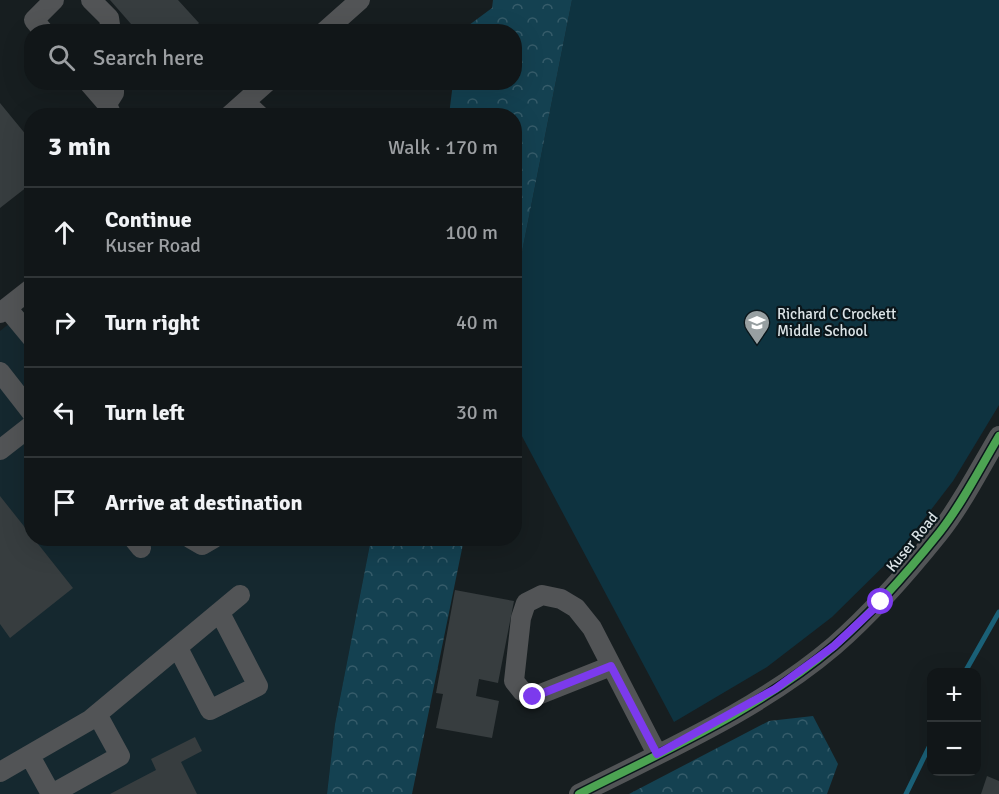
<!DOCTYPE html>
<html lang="en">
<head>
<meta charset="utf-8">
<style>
	body { margin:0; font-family:Signika,sans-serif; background:#1e2325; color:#f1f3f6 }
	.controls { position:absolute; right:18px; bottom:18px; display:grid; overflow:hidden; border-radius:12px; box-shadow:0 6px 24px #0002 }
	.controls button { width:54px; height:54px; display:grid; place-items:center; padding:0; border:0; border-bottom:2px solid #303537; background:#111618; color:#f1f3f6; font:30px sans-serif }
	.stop { position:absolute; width:18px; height:18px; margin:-14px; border:4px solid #7c3aed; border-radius:50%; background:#fff }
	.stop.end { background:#7c3aed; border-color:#fff; box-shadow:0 2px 6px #0008 }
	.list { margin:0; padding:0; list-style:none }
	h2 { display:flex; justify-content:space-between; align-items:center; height:78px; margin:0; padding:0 24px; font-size:26px }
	h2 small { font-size:20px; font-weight:400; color:#9c9fa2 }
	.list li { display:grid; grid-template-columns:39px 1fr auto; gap:18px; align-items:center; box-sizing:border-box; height:90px; padding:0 24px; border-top:2px solid #303537 }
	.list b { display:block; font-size:22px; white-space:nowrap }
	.list p { margin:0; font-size:20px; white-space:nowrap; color:#9c9fa2 }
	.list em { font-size:20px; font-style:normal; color:#9c9fa2 }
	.icon { flex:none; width:33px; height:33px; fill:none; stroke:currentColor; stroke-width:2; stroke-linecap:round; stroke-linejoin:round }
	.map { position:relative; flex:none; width:999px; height:794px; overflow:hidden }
	.search { position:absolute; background:#111618; box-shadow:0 6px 24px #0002; left:24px; top:24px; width:498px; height:66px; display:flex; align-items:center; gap:15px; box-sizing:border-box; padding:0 21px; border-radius:24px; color:#9c9fa2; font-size:22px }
	.panel { position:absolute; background:#111618; box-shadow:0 6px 24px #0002; left:24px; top:108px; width:498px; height:438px; border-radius:24px }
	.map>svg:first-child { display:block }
</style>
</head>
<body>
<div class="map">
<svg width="999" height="794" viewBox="0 0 999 794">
	<defs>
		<pattern id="forest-crowns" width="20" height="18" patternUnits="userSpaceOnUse" patternTransform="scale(1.5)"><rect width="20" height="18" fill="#144151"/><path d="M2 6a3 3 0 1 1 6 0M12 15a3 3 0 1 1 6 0" fill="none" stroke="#365c6a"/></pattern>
	</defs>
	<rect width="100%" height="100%" fill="#171e20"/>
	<path fill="#15282f" d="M 31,306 L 32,538 L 371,539 L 335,724 L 327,794 L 0,794 L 0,331 Z"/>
	<path fill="#0e3340" d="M 572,0 L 999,0 L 999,405 L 953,481 L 901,549 L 832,617 L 767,667 L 674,722 L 515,423 L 515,287 Z"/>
	<path fill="url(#forest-crowns)" d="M 493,0 L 572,0 L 515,287 L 514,116 L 449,115 L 453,83 L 514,82 L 514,32 L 461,31 L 492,8 Z
		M 371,539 L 464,539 L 412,794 L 327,794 L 335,724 Z
		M 813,716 L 838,764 L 827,794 L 629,794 L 769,721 Z"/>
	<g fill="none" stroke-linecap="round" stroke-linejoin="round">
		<path stroke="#1a6077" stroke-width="5" d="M 965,672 L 999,612
			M 906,794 L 932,741"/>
	</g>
	<path fill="#373d3f" d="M 110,0 L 178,0 L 199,23 L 190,32 L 138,32 Z
		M 0,103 L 32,142 L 32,183 L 0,208 Z
		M 0,496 L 73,588 L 10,638 L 0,624 Z
		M 455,590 L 514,601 L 498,683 L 479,679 L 476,696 L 499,701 L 492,738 L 436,728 L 443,694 L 436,693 Z
		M 195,737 L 202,751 L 181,762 L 197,794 L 110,794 L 156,770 L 151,759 Z
		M 987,776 L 999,781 L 999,794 L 981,794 Z"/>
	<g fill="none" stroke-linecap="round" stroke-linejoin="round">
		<path stroke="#525456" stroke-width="20" d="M 91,0 L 109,18 L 111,32
			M 44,32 L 34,20 L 54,0
			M 324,32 L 360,0
			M 88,82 L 107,104 L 112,116
			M 245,102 L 260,116
			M 107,104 L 114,93 L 114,82
			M 229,116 L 267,82
			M 7,308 L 32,338
			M 0,313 L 32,288
			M 0,372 L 32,413
			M 0,450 L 32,425
			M 133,538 L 141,548
			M 190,538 L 202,545 L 214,538
			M 178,648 L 210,710 L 258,686 L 220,613
			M 611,666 L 533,697 L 522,691 L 514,681 L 521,618 L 526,603 L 542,595 L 561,599 L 576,608 L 592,628 L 657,754
			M 30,756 L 51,794
			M 0,772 L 90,720 L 240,595
			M 52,794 L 120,756 L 97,714
			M 579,794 C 666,750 760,709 834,646 C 873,612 907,573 939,533 C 962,504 980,468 999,436"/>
		<defs>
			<path id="cycleway" d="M 579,794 C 666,750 760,709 834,646 C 873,612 907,573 939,533 C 962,504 980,468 999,436"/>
		</defs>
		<use href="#cycleway" stroke="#0a161b" stroke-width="11"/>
		<use href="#cycleway" stroke="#4ca352" stroke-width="8"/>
	</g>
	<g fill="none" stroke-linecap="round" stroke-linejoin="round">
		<path stroke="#7c3aed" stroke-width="8" d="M 533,697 L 611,666 L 657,754 L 775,689 L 834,646 L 881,602"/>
	</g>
	<defs>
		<symbol id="school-pin" viewBox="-11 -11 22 30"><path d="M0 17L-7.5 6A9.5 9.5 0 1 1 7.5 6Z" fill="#979fa1" stroke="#0a161b"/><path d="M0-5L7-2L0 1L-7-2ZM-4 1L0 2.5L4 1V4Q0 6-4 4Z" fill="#fff"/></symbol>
	</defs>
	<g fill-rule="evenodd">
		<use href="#school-pin" x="742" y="308" width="30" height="40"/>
	</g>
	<g text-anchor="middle" stroke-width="4.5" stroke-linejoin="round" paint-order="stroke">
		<g font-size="15" fill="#dce4e7" stroke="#0a161b" text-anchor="start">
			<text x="777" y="319">Richard C Crockett<tspan x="777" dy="17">Middle School</tspan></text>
		</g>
		<g font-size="15" fill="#dce4e7" stroke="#0a161b">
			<text transform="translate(912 542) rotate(-51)" y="5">Kuser Road</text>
		</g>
	</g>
</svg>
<div class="controls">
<button>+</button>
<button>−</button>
</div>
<div class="stop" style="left:881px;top:602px"></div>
<div class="stop end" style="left:533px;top:697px"></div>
<div class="search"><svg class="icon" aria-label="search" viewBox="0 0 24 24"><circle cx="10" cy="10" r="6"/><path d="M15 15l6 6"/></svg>Search here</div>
<section class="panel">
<h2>3 min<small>Walk · 170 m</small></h2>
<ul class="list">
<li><svg class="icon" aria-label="ahead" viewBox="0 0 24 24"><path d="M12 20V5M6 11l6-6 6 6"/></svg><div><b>Continue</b><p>Kuser Road</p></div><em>100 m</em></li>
<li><svg class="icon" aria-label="right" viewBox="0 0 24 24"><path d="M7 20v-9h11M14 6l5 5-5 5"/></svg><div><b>Turn right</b></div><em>40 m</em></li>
<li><svg class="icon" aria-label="left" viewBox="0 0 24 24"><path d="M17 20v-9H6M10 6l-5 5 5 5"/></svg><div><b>Turn left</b></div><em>30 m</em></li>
<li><svg class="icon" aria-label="arrive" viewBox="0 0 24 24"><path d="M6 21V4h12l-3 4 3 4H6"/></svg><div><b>Arrive at destination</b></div></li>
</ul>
</section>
</div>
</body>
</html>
